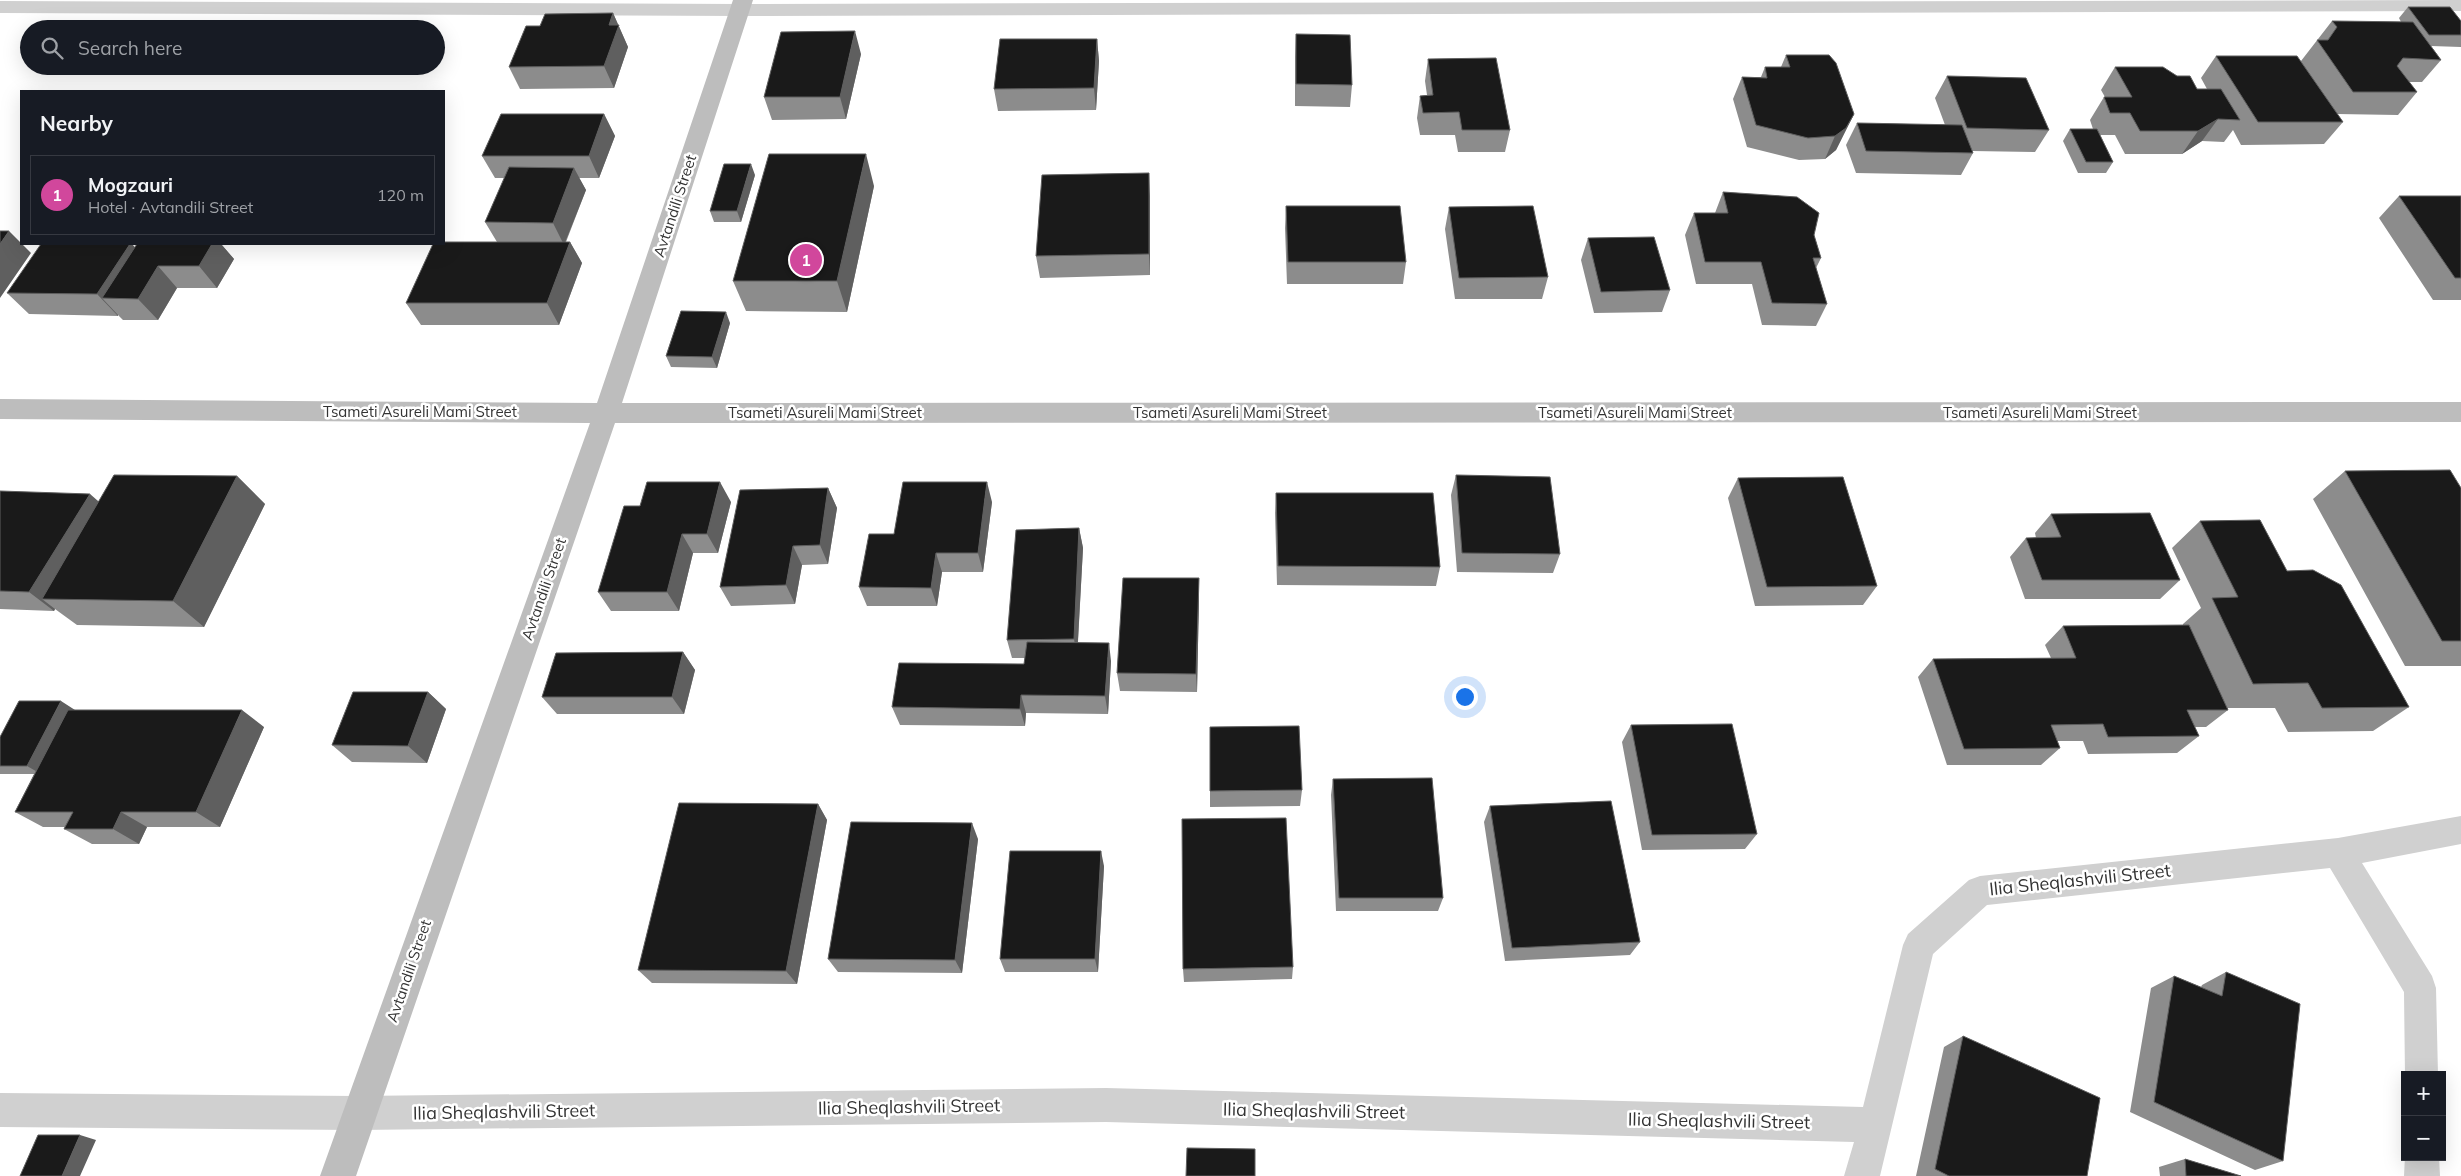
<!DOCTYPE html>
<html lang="en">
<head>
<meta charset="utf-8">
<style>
	body { margin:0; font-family:Mulish,sans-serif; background:#242831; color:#f1f3f6 }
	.controls { position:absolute; right:15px; bottom:15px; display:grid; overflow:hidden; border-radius:0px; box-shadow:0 5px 20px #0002 }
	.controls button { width:45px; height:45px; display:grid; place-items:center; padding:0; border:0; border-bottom:1px solid #363941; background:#171b24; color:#f1f3f6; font:25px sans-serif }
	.you { position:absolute; left:1464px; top:696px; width:18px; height:18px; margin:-12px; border:4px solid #fff; border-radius:50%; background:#1a73e8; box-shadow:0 0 0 8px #1a73e833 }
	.badge { display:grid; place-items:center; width:32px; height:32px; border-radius:50%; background:#8c9099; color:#fff; font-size:16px; font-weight:700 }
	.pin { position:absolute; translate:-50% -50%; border:2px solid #fff; box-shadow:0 1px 5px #0006 }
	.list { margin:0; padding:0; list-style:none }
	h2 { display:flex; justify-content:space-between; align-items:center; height:65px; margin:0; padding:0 20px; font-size:21px }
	h2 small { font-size:16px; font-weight:400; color:#9ea1a6 }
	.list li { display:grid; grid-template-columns:32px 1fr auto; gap:15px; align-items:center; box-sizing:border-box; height:80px; margin:0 10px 10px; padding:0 10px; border:1px solid #363941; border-radius:0px }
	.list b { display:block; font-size:19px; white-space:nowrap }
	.list p { margin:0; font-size:16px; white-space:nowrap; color:#9ea1a6 }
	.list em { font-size:16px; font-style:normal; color:#9ea1a6 }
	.icon { flex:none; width:28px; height:28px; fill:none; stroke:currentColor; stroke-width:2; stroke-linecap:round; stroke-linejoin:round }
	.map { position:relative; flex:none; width:2461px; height:1176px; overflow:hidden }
	.search { position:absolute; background:#171b24; box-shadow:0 5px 20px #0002; left:20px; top:20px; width:425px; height:55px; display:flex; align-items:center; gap:12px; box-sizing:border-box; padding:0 18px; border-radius:28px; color:#9ea1a6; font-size:19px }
	.panel { position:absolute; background:#171b24; box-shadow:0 5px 20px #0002; left:20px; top:90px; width:425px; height:155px; border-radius:0px }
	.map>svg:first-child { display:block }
</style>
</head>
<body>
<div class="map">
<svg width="2461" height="1176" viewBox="0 0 2461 1176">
	<rect width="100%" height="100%" fill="#fff"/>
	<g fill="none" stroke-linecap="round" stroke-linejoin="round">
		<path fill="#d0d0d0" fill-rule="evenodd" d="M 2461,0 L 2461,11 L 739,16 L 0,13 L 0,1 L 739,4 Z
			M 2461,816 L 2461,844 L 2362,863 L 2432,976 L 2436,988 L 2438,1075 L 2405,1075 L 2405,1077 L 2404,992 L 2330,868 L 1987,905 L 1933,954 L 1880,1176 L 1844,1176 L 1854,1142 L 1106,1122 L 358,1130 L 0,1127 L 0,1093 L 358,1096 L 1106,1088 L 1863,1107 L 1903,945 L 1908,934 L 1969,880 L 1980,876 L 2338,838 Z
			M 2405,1156 L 2439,1157 L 2440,1176 L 2404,1176 Z"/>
		<path fill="#bdbdbd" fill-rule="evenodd" d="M 733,0 L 753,0 L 622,403 L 2461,402 L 2461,422 L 615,423 L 356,1176 L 320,1176 L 590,423 L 0,419 L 0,399 L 597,403 Z"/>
	</g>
	<path fill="#8c8c8c" d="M 2408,7 L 2461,21 L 2461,47 L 2431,46 L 2441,60 L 2422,82 L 2409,82 L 2417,92 L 2398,115 L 2337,114 L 2343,122 L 2324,144 L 2241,145 L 2233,130 L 2224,142 L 2202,141 L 2182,154 L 2125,154 L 2115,135 L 2100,135 L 2113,162 L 2106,173 L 2078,173 L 2063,141 L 2070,129 L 2093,129 L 2090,120 L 2104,97 L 2105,97 L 2101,90 L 2115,67 L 2177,76 L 2197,89 L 2207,89 L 2201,78 L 2216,56 L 2301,61 L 2332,21 L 2401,22 L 2399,18 Z
		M 613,13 L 628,47 L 614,88 L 520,89 L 509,67 L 540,26 Z
		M 1296,34 L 1352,85 L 1350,107 L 1295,106 L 1295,57 Z
		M 1097,39 L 1099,61 L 1096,110 L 998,111 L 994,89 Z
		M 861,54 L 846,119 L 772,120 L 764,97 Z
		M 1786,55 L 1854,114 L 1836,150 L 1825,159 L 1799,160 L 1747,147 L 1733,99 L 1742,77 L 1761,77 L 1765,67 L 1781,67 Z
		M 1428,59 L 1510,130 L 1505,152 L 1458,152 L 1455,135 L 1420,135 L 1417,118 L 1420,96 L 1427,95 L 1425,81 Z
		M 1947,76 L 2049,130 L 2035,152 L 1972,151 L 1973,153 L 1961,175 L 1856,173 L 1846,145 L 1857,123 L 1945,125 L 1935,98 Z
		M 604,114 L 615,136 L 599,178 L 579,178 L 586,190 L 566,242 L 570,242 L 582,263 L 559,325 L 421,325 L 406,303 L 497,242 L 485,222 L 505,178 L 495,178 L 482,156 Z
		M 755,175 L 741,222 L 714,222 L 710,211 Z
		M 874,186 L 847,312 L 746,311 L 733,281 Z
		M 1723,192 L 1814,235 L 1821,258 L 1816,268 L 1827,304 L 1816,326 L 1762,325 L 1752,284 L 1696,284 L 1685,235 L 1694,213 L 1715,213 Z
		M 1150,196 L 1150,275 L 1040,278 L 1036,256 Z
		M 2399,196 L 2461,196 L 2461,300 L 2433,300 L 2379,218 Z
		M 1286,206 L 1406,262 L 1403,284 L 1287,284 L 1285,228 Z
		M 1449,207 L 1548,277 L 1542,299 L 1455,299 L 1445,229 Z
		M 1588,238 L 1670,290 L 1662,312 L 1594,313 L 1581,260 Z
		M 137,244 L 221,244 L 234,259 L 217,288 L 177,288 L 158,320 L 123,320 L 118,315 L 118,316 L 29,314 L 7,293 L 135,247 Z
		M 730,323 L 717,368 L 671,367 L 666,356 Z
		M 2345,471 L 2461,488 L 2461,666 L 2405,666 L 2313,499 Z
		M 1456,475 L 1560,554 L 1553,573 L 1457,572 L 1451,495 Z
		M 237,476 L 265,504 L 204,627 L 77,625 L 55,609 L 54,611 L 0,609 L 0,491 L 98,501 Z
		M 1738,478 L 1877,586 L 1863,605 L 1755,606 L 1728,498 Z
		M 828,488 L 837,508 L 828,564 L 802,565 L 795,604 L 731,606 L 720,587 Z
		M 1276,493 L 1440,567 L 1436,586 L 1277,585 L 1275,513 Z
		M 731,502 L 718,553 L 693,553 L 679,611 L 611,611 L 598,592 L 640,506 Z
		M 992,502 L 983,572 L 942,572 L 937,606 L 867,606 L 859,587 L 894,534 Z
		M 2051,514 L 2180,580 L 2160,599 L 2025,599 L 2010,557 L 2026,538 L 2036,538 L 2035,533 Z
		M 2200,521 L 2287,571 L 2409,707 L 2373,731 L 2288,732 L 2275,708 L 2228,708 L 2228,710 L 2206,727 L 2194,727 L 2199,736 L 2177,753 L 2088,754 L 2083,741 L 2057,741 L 2060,748 L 2041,765 L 1947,765 L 1918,677 L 1933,659 L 2051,658 L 2045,645 L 2063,626 L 2183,625 L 2183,624 L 2201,608 L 2172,548 Z
		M 1079,528 L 1083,548 L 1078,642 L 1111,661 L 1108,714 L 1026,713 L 1025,726 L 900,725 L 892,707 L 1024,664 L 1025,658 L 1012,658 L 1007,640 Z
		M 1199,578 L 1199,597 L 1197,692 L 1120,691 L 1117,673 Z
		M 683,652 L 695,670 L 684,714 L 557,714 L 542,697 Z
		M 428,692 L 446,709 L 427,763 L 352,762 L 332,745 Z
		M 75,710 L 264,727 L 220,827 L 147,827 L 139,844 L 92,844 L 64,829 L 65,827 L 43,827 L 15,812 L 34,774 L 0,774 L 0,737 Z
		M 1631,725 L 1757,834 L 1745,849 L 1642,850 L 1622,742 Z
		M 1333,779 L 1443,898 L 1438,911 L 1336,911 L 1331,795 Z
		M 1302,790 L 1300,806 L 1210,807 L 1210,791 Z
		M 818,804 L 827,820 L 797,984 L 652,983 L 638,970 Z
		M 1490,806 L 1640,942 L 1630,955 L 1505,961 L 1484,822 Z
		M 978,839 L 962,973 L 838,972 L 828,959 Z
		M 1104,866 L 1098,972 L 1005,972 L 1000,959 Z
		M 1293,967 L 1292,979 L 1184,982 L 1183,969 Z
		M 2226,972 L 2283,1161 L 2255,1170 L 2130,1112 L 2151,988 L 2174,976 L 2201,987 L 2202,985 Z
		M 1963,1036 L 2087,1176 L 1916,1176 L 1944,1047 Z
		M 2185,1159 L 2241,1176 L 2160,1176 L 2159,1167 Z"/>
	<path fill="#5f5f5f" d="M 613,13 L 628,47 L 614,88 L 604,66 L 609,25 Z
		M 855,31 L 861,54 L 846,119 L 840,97 Z
		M 1097,39 L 1099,61 L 1096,110 L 1094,88 Z
		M 604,114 L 615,136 L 599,178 L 589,156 Z
		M 1854,114 L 1836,150 L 1825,159 L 1835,136 Z
		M 2218,119 L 2202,141 L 2182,154 L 2198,131 Z
		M 866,154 L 874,186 L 847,312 L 837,281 Z
		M 751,164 L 755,175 L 741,222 L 737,211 Z
		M 574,168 L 586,190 L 564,245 L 553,223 Z
		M 1149,173 L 1150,196 L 1150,275 L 1149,254 Z
		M 9,231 L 31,253 L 0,298 L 0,244 Z
		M 570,242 L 582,263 L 559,325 L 547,303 Z
		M 130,244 L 132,244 L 150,264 L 102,298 L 118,315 L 118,316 L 97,294 Z
		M 212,244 L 221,244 L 234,259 L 217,288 L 199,266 Z
		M 158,266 L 177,288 L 158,320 L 138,299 Z
		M 726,312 L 730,323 L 717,368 L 712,357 Z
		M 237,476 L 265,504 L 204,627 L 173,601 Z
		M 720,482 L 731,502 L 718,553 L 707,534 Z
		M 987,482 L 992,502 L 983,572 L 978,553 Z
		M 828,488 L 837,508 L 828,564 L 820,545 Z
		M 90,494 L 113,514 L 42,599 L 55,609 L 54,611 L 29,592 Z
		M 1079,528 L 1083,548 L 1077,657 L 1074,639 Z
		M 682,534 L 693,553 L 679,611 L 667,592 Z
		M 793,546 L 802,565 L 795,604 L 786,585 Z
		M 936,553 L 942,572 L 937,606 L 931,588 Z
		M 1199,578 L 1199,597 L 1197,692 L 1196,674 Z
		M 1109,643 L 1111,661 L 1108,714 L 1105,696 Z
		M 683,652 L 695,670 L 684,714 L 672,697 Z
		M 428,692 L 446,709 L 427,763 L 408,746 Z
		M 1021,695 L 1026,713 L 1025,726 L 1020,709 Z
		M 61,701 L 75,710 L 41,774 L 27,766 Z
		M 242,710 L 264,727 L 220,827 L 196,812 Z
		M 818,804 L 827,820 L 797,984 L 786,971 Z
		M 121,812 L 147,827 L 139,844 L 113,829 Z
		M 972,823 L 978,839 L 962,973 L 955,960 Z
		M 1101,851 L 1104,866 L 1098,972 L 1095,959 Z
		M 80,1135 L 96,1140 L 80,1176 L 62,1176 Z"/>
	<path fill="#1a1a1a" stroke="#5f5f5f" d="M 2408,7 L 2450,7 L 2461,21 L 2461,35 L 2429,35 Z
		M 613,13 L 609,25 L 619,25 L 604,66 L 509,67 L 526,26 L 540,26 L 545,14 Z
		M 2332,21 L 2413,22 L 2441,60 L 2403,58 L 2397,66 L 2417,92 L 2353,92 L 2317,40 L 2328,40 L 2337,27 Z
		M 855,31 L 840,97 L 764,97 L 781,32 Z
		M 1296,34 L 1350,35 L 1352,85 L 1296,84 Z
		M 1000,39 L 1097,39 L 1094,88 L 994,89 Z
		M 1786,55 L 1829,55 L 1836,63 L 1854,114 L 1846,128 L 1835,136 L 1808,138 L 1756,125 L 1742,77 L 1767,78 L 1765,67 L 1790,67 Z
		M 2216,56 L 2297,56 L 2343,122 L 2258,122 Z
		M 1496,58 L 1510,130 L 1462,130 L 1459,112 L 1423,113 L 1420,96 L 1433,95 L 1428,59 Z
		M 2115,67 L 2163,67 L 2177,76 L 2190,76 L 2197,89 L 2221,89 L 2240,120 L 2218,119 L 2198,131 L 2140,131 L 2130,113 L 2110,113 L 2104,97 L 2132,97 Z
		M 1947,76 L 2026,78 L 2049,130 L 1967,128 Z
		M 501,114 L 604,114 L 589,156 L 482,156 Z
		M 1857,123 L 1962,125 L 1973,153 L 1866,151 Z
		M 2070,129 L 2097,129 L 2113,162 L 2086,162 Z
		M 769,154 L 866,154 L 837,281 L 733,281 Z
		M 724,164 L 751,164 L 737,211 L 710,211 Z
		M 509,167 L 574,168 L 553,223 L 485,222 Z
		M 1149,173 L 1149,254 L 1036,256 L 1042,175 Z
		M 1723,192 L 1797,197 L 1819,213 L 1814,235 L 1821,258 L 1813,258 L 1827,304 L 1772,303 L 1761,262 L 1705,262 L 1694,213 L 1728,213 Z
		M 2399,196 L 2461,196 L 2461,278 L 2455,278 Z
		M 1286,206 L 1400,206 L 1406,262 L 1288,262 Z
		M 1533,206 L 1548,277 L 1459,278 L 1449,207 Z
		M 0,231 L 9,231 L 0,244 Z
		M 1654,237 L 1670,290 L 1601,292 L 1588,238 Z
		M 444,242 L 570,242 L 547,303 L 406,303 L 433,244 L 444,244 Z
		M 41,244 L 130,244 L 97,294 L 7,293 Z
		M 137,244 L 212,244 L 199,266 L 158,266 L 138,299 L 102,298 Z
		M 681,311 L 726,312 L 712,357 L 666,356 Z
		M 2450,470 L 2461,488 L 2461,641 L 2442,641 L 2345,471 Z
		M 114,475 L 237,476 L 173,601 L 42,599 Z
		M 1456,475 L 1550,477 L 1560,554 L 1462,553 Z
		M 1843,477 L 1877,586 L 1767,587 L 1738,478 Z
		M 647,482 L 720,482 L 707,534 L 682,534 L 667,592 L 598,592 L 624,506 L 640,506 Z
		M 903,482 L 987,482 L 978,553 L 936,553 L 931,588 L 859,587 L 869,534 L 894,534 Z
		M 828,488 L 820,545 L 793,546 L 786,585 L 720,587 L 740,490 Z
		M 0,491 L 90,494 L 29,592 L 0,591 Z
		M 1276,493 L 1433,493 L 1440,567 L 1278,566 Z
		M 2150,513 L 2180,580 L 2042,580 L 2026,538 L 2061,537 L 2051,514 Z
		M 2260,520 L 2287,571 L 2313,570 L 2341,585 L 2409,707 L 2322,708 L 2308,683 L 2253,684 L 2212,598 L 2238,597 L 2200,521 Z
		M 1079,528 L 1074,639 L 1007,640 L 1016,530 Z
		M 1123,578 L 1199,578 L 1196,674 L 1117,673 Z
		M 2189,625 L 2228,710 L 2187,710 L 2199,736 L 2108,737 L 2103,724 L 2051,725 L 2060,748 L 1964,749 L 1933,659 L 2076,658 L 2063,626 Z
		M 1027,642 L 1109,643 L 1105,696 L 1021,695 L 1020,709 L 892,707 L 899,663 L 1024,664 Z
		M 683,652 L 672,697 L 542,697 L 556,653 Z
		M 353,692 L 428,692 L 408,746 L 332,745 Z
		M 19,701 L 61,701 L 27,766 L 0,766 L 0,737 Z
		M 68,710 L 242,710 L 196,812 L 121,812 L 113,829 L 64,829 L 73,812 L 15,812 Z
		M 1732,724 L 1757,834 L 1652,835 L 1631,725 Z
		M 1299,726 L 1302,790 L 1210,791 L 1210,727 Z
		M 1432,778 L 1443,898 L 1339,898 L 1333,779 Z
		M 1611,801 L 1640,942 L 1512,948 L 1490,806 Z
		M 679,803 L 818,804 L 786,971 L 638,970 Z
		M 1286,818 L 1293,967 L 1183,969 L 1182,819 Z
		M 851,822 L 972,823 L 955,960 L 828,959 Z
		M 1010,851 L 1101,851 L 1095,959 L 1000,959 Z
		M 2226,972 L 2300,1004 L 2283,1161 L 2154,1102 L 2174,976 L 2222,996 Z
		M 1963,1036 L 2100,1098 L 2087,1176 L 1949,1176 L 1935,1169 Z
		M 38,1135 L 80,1135 L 62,1176 L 20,1176 Z
		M 1187,1148 L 1255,1149 L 1255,1176 L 1186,1176 Z
		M 2185,1159 L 2241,1176 L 2186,1176 Z"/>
	<g text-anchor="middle" stroke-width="5" stroke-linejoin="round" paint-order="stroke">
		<g font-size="15" fill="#333" stroke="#fff">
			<text transform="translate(675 206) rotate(-72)" y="5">Avtandili Street</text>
			<text x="420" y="417">Tsameti Asureli Mami Street</text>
			<text x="825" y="418">Tsameti Asureli Mami Street</text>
			<text x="1230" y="418">Tsameti Asureli Mami Street</text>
			<text x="1635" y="418">Tsameti Asureli Mami Street</text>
			<text x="2040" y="418">Tsameti Asureli Mami Street</text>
			<text transform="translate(544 589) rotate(-71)" y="5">Avtandili Street</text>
			<text transform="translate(409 971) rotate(-71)" y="5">Avtandili Street</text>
		</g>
		<g font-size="18" fill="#333" stroke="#fff">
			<text transform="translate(2080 880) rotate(-6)" y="6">Ilia Sheqlashvili Street</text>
			<text transform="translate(909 1107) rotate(-1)" y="6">Ilia Sheqlashvili Street</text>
			<text transform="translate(1314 1111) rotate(1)" y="6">Ilia Sheqlashvili Street</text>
			<text transform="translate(504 1112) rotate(-1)" y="6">Ilia Sheqlashvili Street</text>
			<text transform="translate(1719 1121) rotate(1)" y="6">Ilia Sheqlashvili Street</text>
		</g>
	</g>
</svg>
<div class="controls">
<button>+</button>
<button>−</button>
</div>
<div class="you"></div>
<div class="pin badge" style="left:806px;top:260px;background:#d1479c">1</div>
<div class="search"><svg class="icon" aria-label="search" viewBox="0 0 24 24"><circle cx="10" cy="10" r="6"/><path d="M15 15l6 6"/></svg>Search here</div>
<section class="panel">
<h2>Nearby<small></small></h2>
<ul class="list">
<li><span class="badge" style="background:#d1479c">1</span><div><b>Mogzauri</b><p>Hotel · Avtandili Street</p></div><em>120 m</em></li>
</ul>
</section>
</div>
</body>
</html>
